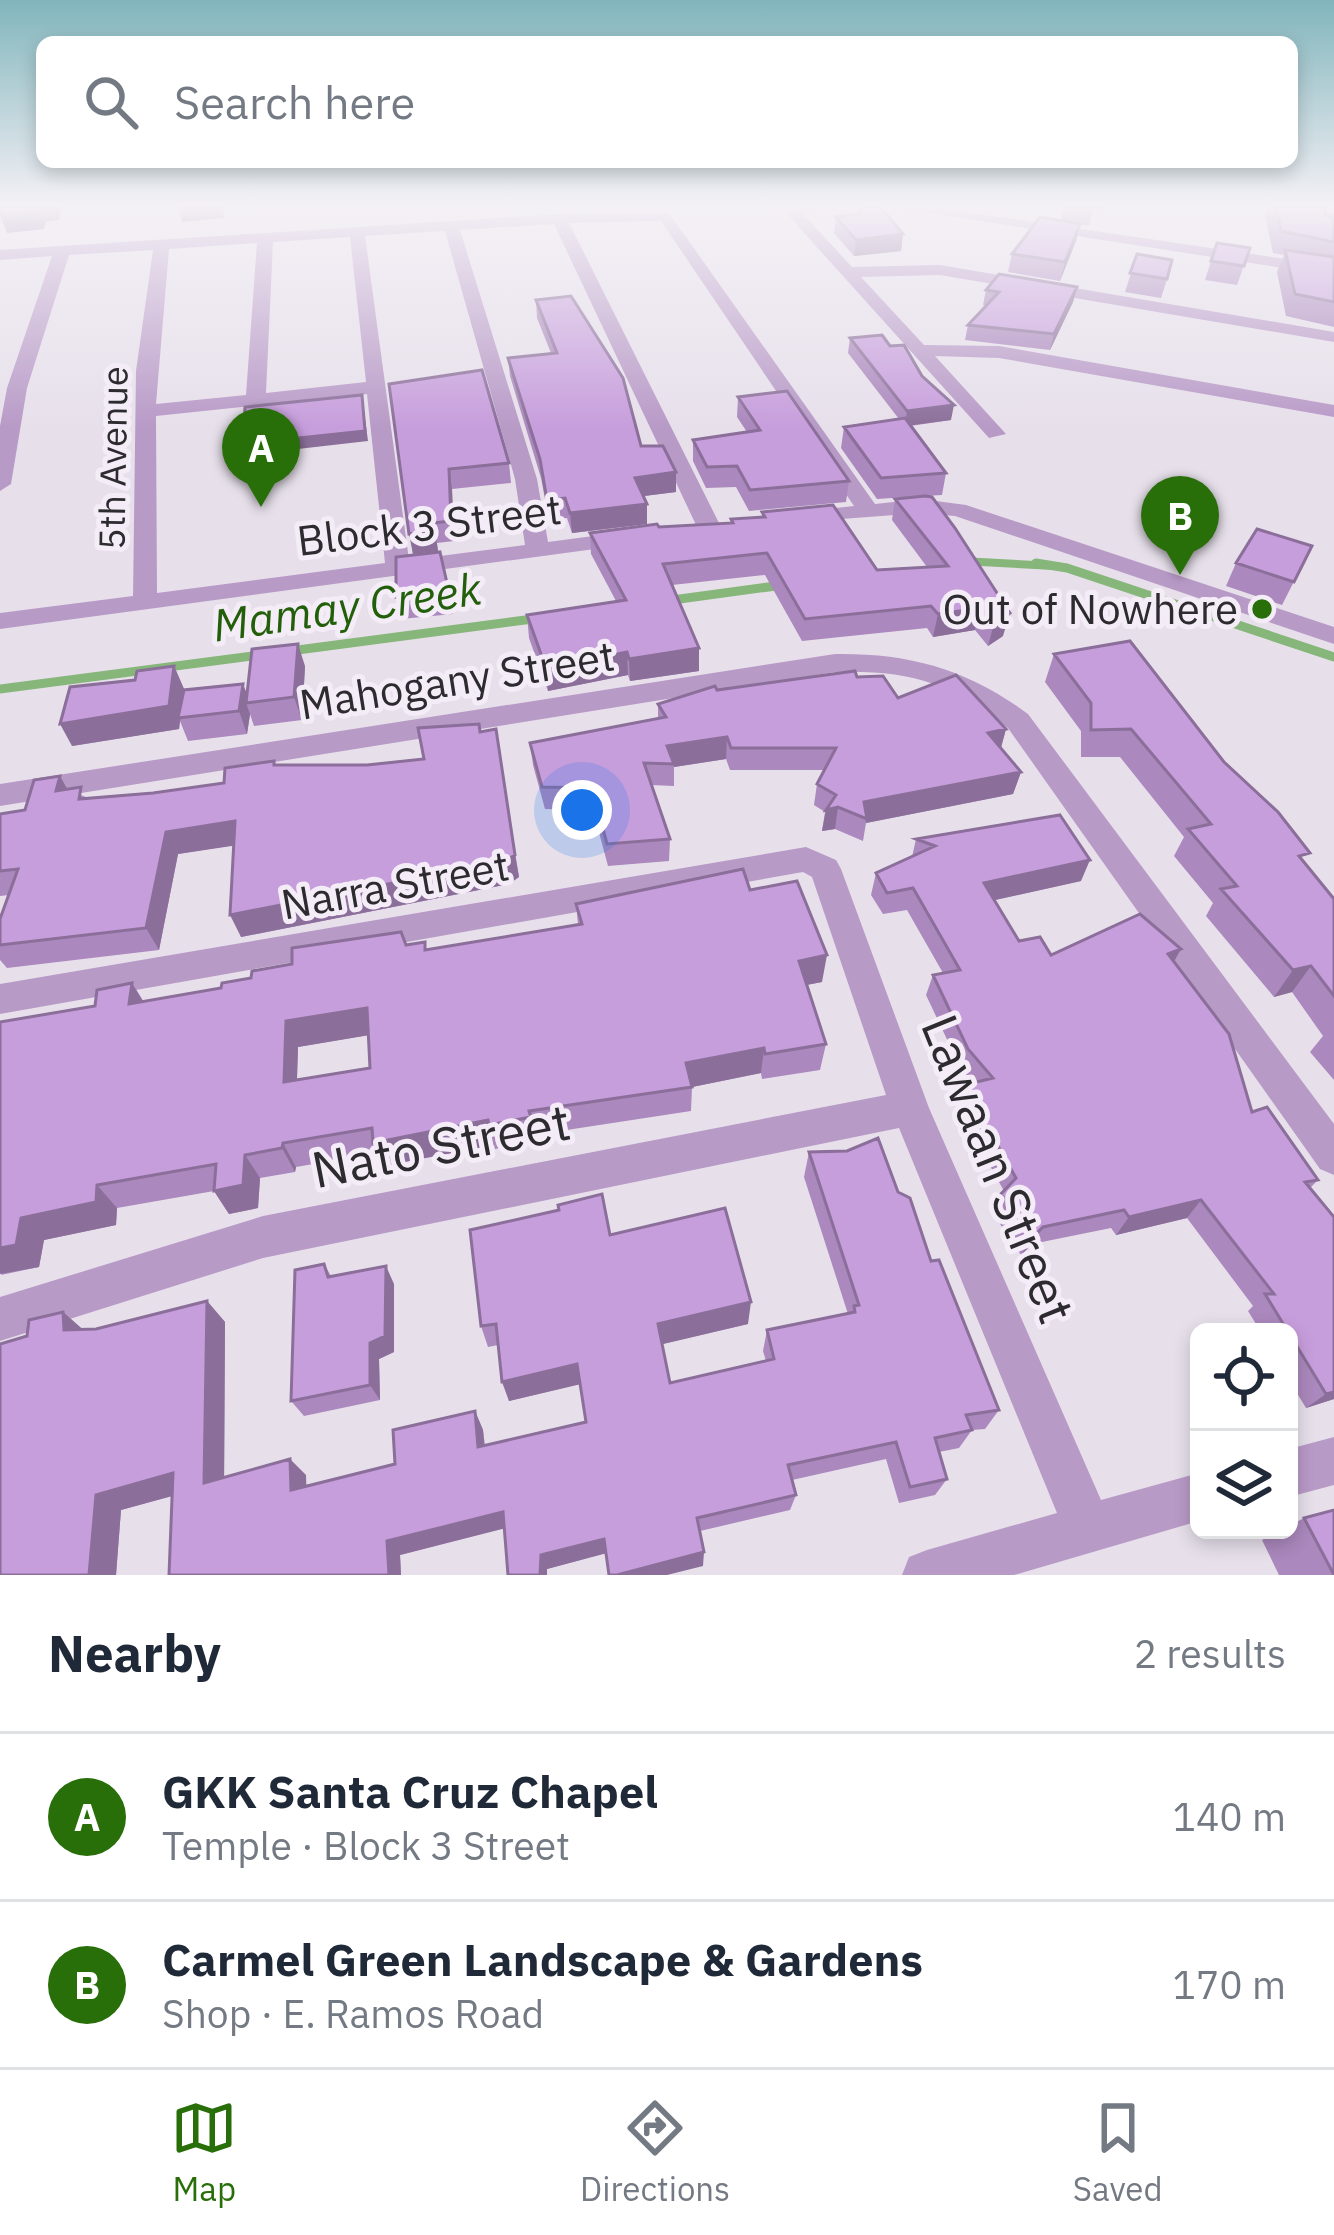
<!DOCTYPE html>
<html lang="en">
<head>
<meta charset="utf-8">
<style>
	body { margin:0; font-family:"IBM Plex Sans",sans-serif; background:#f2f2f3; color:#1f2937 }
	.controls { position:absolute; right:36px; bottom:36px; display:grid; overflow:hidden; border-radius:18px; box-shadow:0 6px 18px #0003 }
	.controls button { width:108px; height:108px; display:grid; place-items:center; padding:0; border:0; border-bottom:3px solid #e0e1e3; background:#fff; color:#1f2937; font:60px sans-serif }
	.you { position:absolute; left:582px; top:810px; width:42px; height:42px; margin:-30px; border:9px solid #fff; border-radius:50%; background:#1a73e8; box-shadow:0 0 0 18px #1a73e833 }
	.badge { display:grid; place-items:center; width:78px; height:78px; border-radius:50%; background:#286e09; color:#fff; font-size:39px; font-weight:700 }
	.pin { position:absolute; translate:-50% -99px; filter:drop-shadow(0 3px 6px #0008) }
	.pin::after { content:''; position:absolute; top:63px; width:42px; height:36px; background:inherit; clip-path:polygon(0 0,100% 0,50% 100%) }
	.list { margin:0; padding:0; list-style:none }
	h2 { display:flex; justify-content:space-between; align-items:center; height:156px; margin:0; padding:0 48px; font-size:51px }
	h2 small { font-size:39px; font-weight:400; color:#747a83 }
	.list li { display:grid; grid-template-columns:78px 1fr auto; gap:36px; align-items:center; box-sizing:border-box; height:168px; padding:0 48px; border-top:3px solid #e0e1e3 }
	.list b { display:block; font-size:45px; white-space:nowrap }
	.list p { margin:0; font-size:39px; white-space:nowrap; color:#747a83 }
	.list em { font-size:39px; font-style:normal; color:#747a83 }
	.icon { flex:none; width:66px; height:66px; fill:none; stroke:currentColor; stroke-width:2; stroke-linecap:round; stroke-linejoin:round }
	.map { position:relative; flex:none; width:1334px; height:1575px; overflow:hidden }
	.search { position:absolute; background:#fff; box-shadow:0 6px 18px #0003; left:36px; right:36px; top:36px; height:132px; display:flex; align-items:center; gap:30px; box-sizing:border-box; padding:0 42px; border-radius:18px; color:#747a83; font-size:45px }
	.sheet { height:492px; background:#fff }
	nav { display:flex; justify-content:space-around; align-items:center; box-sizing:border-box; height:168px; border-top:3px solid #e0e1e3; background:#fff; font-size:33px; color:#747a83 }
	nav a { display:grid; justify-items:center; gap:6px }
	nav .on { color:#286e09 }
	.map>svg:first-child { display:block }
</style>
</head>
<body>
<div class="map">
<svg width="1334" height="1575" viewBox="0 0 1334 1575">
	<rect width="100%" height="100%" fill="#e7e0eb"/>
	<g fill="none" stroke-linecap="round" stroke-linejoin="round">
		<path stroke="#87b67a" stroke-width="8" d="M 962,561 L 1054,566"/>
		<path stroke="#87b67a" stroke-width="9" d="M 1036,563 L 1067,568 L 1334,657
			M 665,601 L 783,585
			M 290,651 L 540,618
			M 0,689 L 260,655"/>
		<path fill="#b89ac7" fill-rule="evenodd" d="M 796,206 L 820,206 L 803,214 L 852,267 L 940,265 L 1334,332 L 1334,342 L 940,275 L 861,277 L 924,345 L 999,346 L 1334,405 L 1334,417 L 999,358 L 935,356 L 1006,434 L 989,438 L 788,215 L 788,209 Z
			M 884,206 L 923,206 L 1334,266 L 1334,276 Z
			M 1254,206 L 1334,212 L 1334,220 L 1261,210 Z
			M 669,213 L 875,504 L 921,499 L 966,505 L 1334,627 L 1334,644 L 955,516 L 921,513 L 789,523 L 789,513 L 854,506 L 661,221 L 569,223 L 721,527 L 717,532 L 701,532 L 697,527 L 554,224 L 460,230 L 537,479 L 548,542 L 631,531 L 643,538 L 639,543 L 0,629 L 0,613 L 133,596 L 136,371 L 153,250 L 69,255 L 27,388 L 11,484 L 0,491 L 0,426 L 7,388 L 52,256 L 0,260 L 0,250 L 559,214 ZM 445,231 L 515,479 L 525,545 L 409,560 L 365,236 ZM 350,237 L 366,382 L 266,393 L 273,242 ZM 257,243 L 246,395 L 156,404 L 169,249 ZM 367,394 L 385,563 L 157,593 L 156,416 Z
			M 835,654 C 910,653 967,669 1028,714 L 1334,1124 L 1334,1175 L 1320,1169 L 1008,728 C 949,682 910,670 835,672 L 0,806 L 0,784 Z
			M 806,847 L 836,860 L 841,869 L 929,1108 L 1101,1500 L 1199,1473 L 1199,1521 L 1014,1575 L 902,1575 L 909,1557 L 927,1550 L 1057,1513 L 899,1128 L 263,1258 L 0,1341 L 0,1297 L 263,1216 L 886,1095 L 812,877 L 803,872 L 0,1014 L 0,984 Z
			M 1334,1437 L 1334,1485 L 1289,1497 L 1289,1449 Z"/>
	</g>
	<path fill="#ab88bd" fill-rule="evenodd" d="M 1064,206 L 1106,206 L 1105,212 L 1093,210 L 1089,226 L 1080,224 L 1076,241 L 1060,281 L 1008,272 L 1012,254 L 1061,221 Z
		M 1269,206 L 1326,206 L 1325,215 L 1334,217 L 1334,327 L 1286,316 L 1277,272 L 1284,255 L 1273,253 L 1265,215 Z
		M 836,217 L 903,234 L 901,251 L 854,256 L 834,233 Z
		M 1217,243 L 1250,248 L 1237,285 L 1205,280 Z
		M 1137,254 L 1167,279 L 1161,298 L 1125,292 Z
		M 1077,287 L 1073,302 L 1050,350 L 965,340 L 968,325 L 986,305 L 983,305 L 986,290 Z
		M 536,300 L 641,446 L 676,472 L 676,492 L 644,496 L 647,504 L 647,524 L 572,533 L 567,518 L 549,520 L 541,478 L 510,376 L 508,358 L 551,353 L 537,318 Z
		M 850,338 L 951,420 L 910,426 L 946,473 L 942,495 L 925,496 L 1003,636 L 988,646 L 975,630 L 933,637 L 927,628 L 802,641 L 765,575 L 672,585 L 699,648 L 699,671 L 630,681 L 628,675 L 548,691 L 529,638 L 527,615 L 616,601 L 591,554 L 590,533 L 731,523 L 731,519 L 762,518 L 762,512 L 877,570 L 927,567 L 892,520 L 895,499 L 922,496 L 877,499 L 841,448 L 844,427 L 899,419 L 848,353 Z
		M 389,384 L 509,463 L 511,483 L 452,489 L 454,541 L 437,543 L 438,551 L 413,554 Z
		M 738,397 L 849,481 L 846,502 L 749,511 L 736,487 L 706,488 L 693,461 L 693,440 L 747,432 L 737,417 Z
		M 1312,546 L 1282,605 L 1226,586 L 1236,563 Z
		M 449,592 L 453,614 L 401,619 L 396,597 Z
		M 1054,654 L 1304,863 L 1334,899 L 1334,1080 L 1310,1052 L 1323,1036 L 1292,992 L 1274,997 L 1206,916 L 1213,903 L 1174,856 L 1184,837 L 1120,757 L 1081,757 L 1081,731 L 1045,682 Z
		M 174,666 L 184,689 L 243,684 L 247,695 L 305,666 L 302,720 L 254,726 L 250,714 L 247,734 L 188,741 L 180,721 L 179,729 L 72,746 L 135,680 Z
		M 857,677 L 898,698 L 1006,729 L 1001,748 L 1021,772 L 1013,794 L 866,823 L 863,841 L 835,829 L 822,831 L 825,812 L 814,805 L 817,784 L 824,770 L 730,770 L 726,759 L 674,767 L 674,786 L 651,785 L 670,839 L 669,861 L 608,866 L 593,810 L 545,809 L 533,765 L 530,743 L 658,719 L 658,704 L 717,690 Z
		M 496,729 L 519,877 L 509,884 L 241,937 L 234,845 L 178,854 L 159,950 L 7,968 L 0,960 L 0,919 L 9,895 L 0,896 L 0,814 L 25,810 L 67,789 L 88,798 L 153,793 L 224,783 L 276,765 L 367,765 L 424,759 L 480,732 Z
		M 916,839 L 1081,881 L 994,900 L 1019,941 L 1051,955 L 1181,949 L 1174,962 L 1252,1112 L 1318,1180 L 1310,1188 L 1334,1399 L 1306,1408 L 1289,1380 L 1289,1332 L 1261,1332 L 1248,1311 L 1253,1306 L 1187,1218 L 1116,1235 L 1111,1228 L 1032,1244 L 1021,1255 L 992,1212 L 1004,1191 L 956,1105 L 964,1085 L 973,1083 L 961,1069 L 926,995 L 933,975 L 943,973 L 907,910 L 883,914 L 871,895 L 876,873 L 912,857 Z
		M 750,890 L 822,982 L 807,985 L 826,1044 L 820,1070 L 762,1079 L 761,1073 L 692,1087 L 691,1111 L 534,1135 L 536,1142 L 495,1149 L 494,1145 L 383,1166 L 377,1153 L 296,1167 L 295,1172 L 260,1178 L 258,1208 L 229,1214 L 214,1191 L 117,1208 L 116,1225 L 44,1240 L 39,1267 L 1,1275 L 95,1006 L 132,983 L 144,1002 L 221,988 L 251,978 L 406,945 L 427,949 L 578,924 L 576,904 ZM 368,1035 L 370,1068 L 297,1080 L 298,1047 Z
		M 809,1152 L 898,1192 L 999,1410 L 985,1429 L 972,1430 L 959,1448 L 939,1452 L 947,1479 L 935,1495 L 899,1503 L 886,1459 L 792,1480 L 796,1495 L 790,1510 L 700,1531 L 703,1566 L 606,1553 L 547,1569 L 508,1568 L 504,1528 L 400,1555 L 401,1575 L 169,1575 L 172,1496 L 121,1510 L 116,1575 L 0,1575 L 27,1336 L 63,1312 L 83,1330 L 96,1329 L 207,1301 L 225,1322 L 224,1477 L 306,1475 L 306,1486 L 395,1464 L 475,1411 L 483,1430 L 485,1446 L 586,1422 L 580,1384 L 509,1401 L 498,1345 L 488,1347 L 481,1326 L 610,1235 L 748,1324 L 662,1344 L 670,1383 L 766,1361 L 763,1351 L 767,1330 L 848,1314 L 804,1177 Z
		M 324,1264 L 331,1276 L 394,1284 L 394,1352 L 379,1359 L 380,1400 L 304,1416 L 291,1401 Z
		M 1304,1518 L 1334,1575 L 1279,1575 L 1262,1540 L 1282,1530 L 1289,1530 L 1289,1526 Z"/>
	<path fill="#8b6f9a" d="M 39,206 L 62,206 L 59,220 L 46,222 L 44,229 L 7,233 L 0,215 Z
		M 178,206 L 223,206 L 224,218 L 182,222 Z
		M 1080,224 L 1076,241 L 1060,281 L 1065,262 Z
		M 903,234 L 901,251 L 854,256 L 856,240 Z
		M 1077,287 L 1073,302 L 1050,350 L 1054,334 Z
		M 362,395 L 368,441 L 246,455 L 243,444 Z
		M 954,405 L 951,420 L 905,426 L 907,411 Z
		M 449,469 L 452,489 L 454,541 L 451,521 Z
		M 676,472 L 676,492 L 636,497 L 635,478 Z
		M 647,504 L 647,524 L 572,533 L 570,513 Z
		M 435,530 L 438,551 L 413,554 L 409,534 Z
		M 981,608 L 975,630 L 933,637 L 938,614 Z
		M 1010,613 L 1003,636 L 988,646 L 994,624 Z
		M 298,644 L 305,666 L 302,720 L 294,697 Z
		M 699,648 L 699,671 L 630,681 L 629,659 Z
		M 627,652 L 628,675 L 548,691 L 546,668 Z
		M 174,666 L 184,689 L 179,729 L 72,746 L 60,724 Z
		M 243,684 L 250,702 L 246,703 L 250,714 L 247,734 L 239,711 Z
		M 1006,729 L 1000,751 L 988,733 Z
		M 727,737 L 726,759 L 674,767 L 667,746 Z
		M 1021,772 L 1013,794 L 866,823 L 864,802 Z
		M 60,776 L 73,799 L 56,791 Z
		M 838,807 L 835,829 L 822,831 L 826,810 Z
		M 235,821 L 245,844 L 178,854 L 159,950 L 146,928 L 166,832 Z
		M 515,855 L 519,877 L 509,884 L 241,937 L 230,915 Z
		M 1090,860 L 1081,881 L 977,904 L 984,883 Z
		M 1181,949 L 1169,970 L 1168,954 Z
		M 827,955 L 822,982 L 795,987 L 799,961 Z
		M 1311,966 L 1292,992 L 1274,997 L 1293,970 Z
		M 132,983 L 148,1010 L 129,1004 Z
		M 367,1008 L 376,1034 L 298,1047 L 296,1107 L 284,1082 L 286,1021 Z
		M 764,1048 L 761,1073 L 692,1087 L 686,1063 Z
		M 488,1120 L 494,1145 L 383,1166 L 373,1143 Z
		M 283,1143 L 296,1167 L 295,1172 L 282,1148 Z
		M 245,1155 L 260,1178 L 258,1208 L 229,1214 L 214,1191 Z
		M 97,1185 L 117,1208 L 116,1225 L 44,1240 L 39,1267 L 0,1274 L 0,1248 L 21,1218 Z
		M 1201,1200 L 1187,1218 L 1116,1235 L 1129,1217 Z
		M 1043,1227 L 1032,1244 L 1021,1255 L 1032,1238 Z
		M 386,1266 L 394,1284 L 394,1352 L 379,1359 L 380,1400 L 370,1385 L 370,1343 Z
		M 207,1301 L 225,1322 L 224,1499 L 204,1483 Z
		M 751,1302 L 748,1324 L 659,1345 L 658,1324 Z
		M 63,1312 L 87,1333 L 64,1330 Z
		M 577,1364 L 581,1384 L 509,1401 L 502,1382 Z
		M 1334,1392 L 1334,1399 L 1306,1408 L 1326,1394 Z
		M 475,1411 L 483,1430 L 486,1464 L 478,1447 Z
		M 290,1459 L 306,1475 L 307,1505 L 291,1490 Z
		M 173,1473 L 194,1490 L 121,1510 L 116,1575 L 89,1575 L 96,1495 Z
		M 503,1512 L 510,1527 L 400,1555 L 401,1575 L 389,1575 L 387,1541 Z
		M 604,1539 L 607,1553 L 547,1569 L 547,1575 L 540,1575 L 541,1555 Z
		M 704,1552 L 703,1566 L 667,1575 L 617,1575 Z"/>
	<path fill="#c79edc" stroke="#8b6f9a" stroke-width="3" fill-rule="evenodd" d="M 2,206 L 39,206 L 38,212 L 0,215 Z
		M 862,206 L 880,206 L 903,234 L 856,240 L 836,217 L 860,213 Z
		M 1276,206 L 1326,206 L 1325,215 L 1334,217 L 1334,242 L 1281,231 Z
		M 1040,217 L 1080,224 L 1065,262 L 1012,254 Z
		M 1217,243 L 1250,248 L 1244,266 L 1211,261 Z
		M 1285,250 L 1334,257 L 1334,302 L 1295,294 Z
		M 1137,254 L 1172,260 L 1167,279 L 1130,273 Z
		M 999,274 L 1077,287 L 1054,334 L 968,325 L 999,292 L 986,290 Z
		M 571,296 L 623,378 L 641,446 L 663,446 L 676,472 L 635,478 L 647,504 L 570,513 L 565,498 L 547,500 L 540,459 L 508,358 L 557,353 L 536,300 Z
		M 882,335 L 890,346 L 904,345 L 922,376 L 954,405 L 907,411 L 850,338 Z
		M 482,370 L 509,463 L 449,469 L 451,521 L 433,523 L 435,530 L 409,534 L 389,384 Z
		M 787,391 L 849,481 L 750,490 L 737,466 L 707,467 L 693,440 L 760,430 L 738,397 Z
		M 362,395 L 365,431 L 243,444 L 245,407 Z
		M 905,418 L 946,473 L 881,478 L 844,427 Z
		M 925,496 L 932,497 L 955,528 L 1010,613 L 994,624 L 981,608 L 938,614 L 931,606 L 805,619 L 767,553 L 663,564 L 699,648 L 629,659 L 627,652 L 546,668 L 527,615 L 626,600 L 590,533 L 657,524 L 659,527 L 733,523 L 731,519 L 765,517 L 762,512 L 833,505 L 877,570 L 948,566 L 895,499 Z
		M 1257,529 L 1312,546 L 1294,582 L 1236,563 Z
		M 440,552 L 449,592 L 396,597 L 396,557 Z
		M 1130,641 L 1224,762 L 1278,812 L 1310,853 L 1299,856 L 1334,899 L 1334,996 L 1311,966 L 1293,970 L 1221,889 L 1237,886 L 1188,829 L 1211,824 L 1131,729 L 1091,730 L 1091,703 L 1054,654 Z
		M 298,644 L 294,697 L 246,703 L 252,649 Z
		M 174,666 L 169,706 L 60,724 L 70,687 L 135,680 L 137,671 Z
		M 855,671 L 857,677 L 883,676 L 898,698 L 956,675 L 1006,729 L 988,733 L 1021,772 L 864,802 L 867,819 L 838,807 L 826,810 L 836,795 L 817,784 L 836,748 L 731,748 L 727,737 L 667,746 L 674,764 L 644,763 L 670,839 L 607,844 L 592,788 L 542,787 L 530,743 L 666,717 L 658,704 L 715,686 L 717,690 Z
		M 243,684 L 239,711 L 178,718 L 184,690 Z
		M 479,724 L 480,732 L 496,729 L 515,855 L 505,861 L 230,915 L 235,821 L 166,832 L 146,928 L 0,945 L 0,919 L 18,869 L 0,871 L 0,814 L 25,810 L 34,780 L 60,776 L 56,791 L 81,787 L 79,799 L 153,793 L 224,783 L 225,768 L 274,761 L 274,765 L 367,765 L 424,759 L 418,728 Z
		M 1060,815 L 1090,860 L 984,883 L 1019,941 L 1040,937 L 1051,955 L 1140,914 L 1181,949 L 1168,954 L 1229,1034 L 1252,1112 L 1267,1107 L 1318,1180 L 1305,1182 L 1334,1217 L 1334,1392 L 1326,1394 L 1265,1294 L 1274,1294 L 1201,1200 L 1129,1217 L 1124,1210 L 1043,1227 L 1032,1238 L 1001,1194 L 1016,1178 L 964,1085 L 993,1078 L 968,1049 L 933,975 L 960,970 L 913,888 L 887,893 L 876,873 L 935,846 L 916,839 Z
		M 743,869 L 750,890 L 797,881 L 827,955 L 799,961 L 826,1044 L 765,1054 L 764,1048 L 686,1063 L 692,1087 L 529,1111 L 531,1117 L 489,1125 L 488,1120 L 373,1143 L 372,1128 L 283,1143 L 282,1148 L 245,1155 L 243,1185 L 214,1191 L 216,1164 L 97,1185 L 96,1202 L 21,1218 L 16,1245 L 0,1248 L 0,1022 L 95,1006 L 97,990 L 132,983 L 129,1004 L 221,988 L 222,983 L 251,978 L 252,971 L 292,964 L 292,948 L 401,932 L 406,945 L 425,942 L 425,950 L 582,924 L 576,904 ZM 367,1008 L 370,1068 L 284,1082 L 286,1021 Z
		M 878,1138 L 898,1192 L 910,1198 L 931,1261 L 939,1260 L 999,1410 L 966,1415 L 972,1430 L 935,1438 L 947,1479 L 910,1487 L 896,1442 L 788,1465 L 796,1495 L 697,1518 L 704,1552 L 617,1575 L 609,1575 L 604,1539 L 541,1555 L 540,1575 L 508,1575 L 503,1512 L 387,1541 L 389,1575 L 169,1575 L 173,1473 L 96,1495 L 89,1575 L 0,1575 L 0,1344 L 27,1336 L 29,1320 L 63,1312 L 64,1330 L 96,1329 L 207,1301 L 204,1483 L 290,1459 L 291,1490 L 395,1464 L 393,1430 L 475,1411 L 478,1447 L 586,1422 L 577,1364 L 502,1382 L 496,1324 L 481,1326 L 470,1230 L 559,1210 L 558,1205 L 602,1194 L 610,1235 L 725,1208 L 751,1302 L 658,1324 L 670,1383 L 774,1359 L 767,1330 L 855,1312 L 854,1306 L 859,1305 L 809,1152 L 847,1151 Z
		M 324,1264 L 328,1277 L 386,1266 L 385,1336 L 370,1343 L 370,1385 L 291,1401 L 295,1270 Z
		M 1334,1510 L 1334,1575 L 1304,1518 Z"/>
	<linearGradient id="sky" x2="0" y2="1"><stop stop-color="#81b5bc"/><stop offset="0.48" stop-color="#f4f1f6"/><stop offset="1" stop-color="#f4f1f6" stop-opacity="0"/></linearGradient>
	<rect width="1334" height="427" fill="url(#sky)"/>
	<circle fill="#286e09" stroke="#f4edf8" stroke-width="4.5" cx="1262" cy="609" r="12"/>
	<g text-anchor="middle" stroke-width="10" stroke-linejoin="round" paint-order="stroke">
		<g font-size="36" fill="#2d2b2f" stroke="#f4edf8">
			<text transform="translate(113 458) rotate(-89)" y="13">5th Avenue</text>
		</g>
		<g font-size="42" fill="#2d2b2f" stroke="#f4edf8">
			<text transform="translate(429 525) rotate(-7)" y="15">Block 3 Street</text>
			<text transform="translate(457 680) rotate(-9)" y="15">Mahogany Street</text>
			<text transform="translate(395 885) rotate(-10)" y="15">Narra Street</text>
		</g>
		<g font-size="42" fill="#2d2b2f" stroke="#f4edf8" text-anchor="end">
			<text x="1238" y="624">Out of Nowhere</text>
		</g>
		<g font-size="45" font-style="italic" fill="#235f0a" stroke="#f4edf8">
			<text transform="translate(347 607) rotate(-8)" y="16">Mamay Creek</text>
		</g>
		<g font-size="51" fill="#2d2b2f" stroke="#f4edf8">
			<text transform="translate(441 1146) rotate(-11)" y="18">Nato Street</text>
			<text transform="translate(998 1169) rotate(68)" y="18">Lawaan Street</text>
		</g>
	</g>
</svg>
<div class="controls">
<button><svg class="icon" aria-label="locate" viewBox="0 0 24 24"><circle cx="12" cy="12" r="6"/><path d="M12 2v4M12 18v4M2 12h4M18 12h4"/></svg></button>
<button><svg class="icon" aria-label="layers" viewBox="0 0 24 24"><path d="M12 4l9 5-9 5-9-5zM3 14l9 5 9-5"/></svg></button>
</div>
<div class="you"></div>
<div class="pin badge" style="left:261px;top:507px">A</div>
<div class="pin badge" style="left:1180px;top:575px">B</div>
<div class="search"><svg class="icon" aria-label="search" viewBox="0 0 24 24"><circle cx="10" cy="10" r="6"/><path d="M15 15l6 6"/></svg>Search here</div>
</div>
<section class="sheet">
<h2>Nearby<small>2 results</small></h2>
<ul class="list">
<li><span class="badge">A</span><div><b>GKK Santa Cruz Chapel</b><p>Temple · Block 3 Street</p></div><em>140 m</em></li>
<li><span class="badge">B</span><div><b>Carmel Green Landscape &amp; Gardens</b><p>Shop · E. Ramos Road</p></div><em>170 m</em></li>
</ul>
</section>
<nav>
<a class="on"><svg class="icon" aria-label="map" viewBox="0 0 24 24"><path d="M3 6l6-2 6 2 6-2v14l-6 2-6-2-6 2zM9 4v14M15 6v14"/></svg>Map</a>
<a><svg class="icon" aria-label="directions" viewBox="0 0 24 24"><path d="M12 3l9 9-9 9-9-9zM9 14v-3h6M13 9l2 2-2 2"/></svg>Directions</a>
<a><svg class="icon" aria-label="saved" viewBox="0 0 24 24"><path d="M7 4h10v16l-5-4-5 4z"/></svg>Saved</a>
</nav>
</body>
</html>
